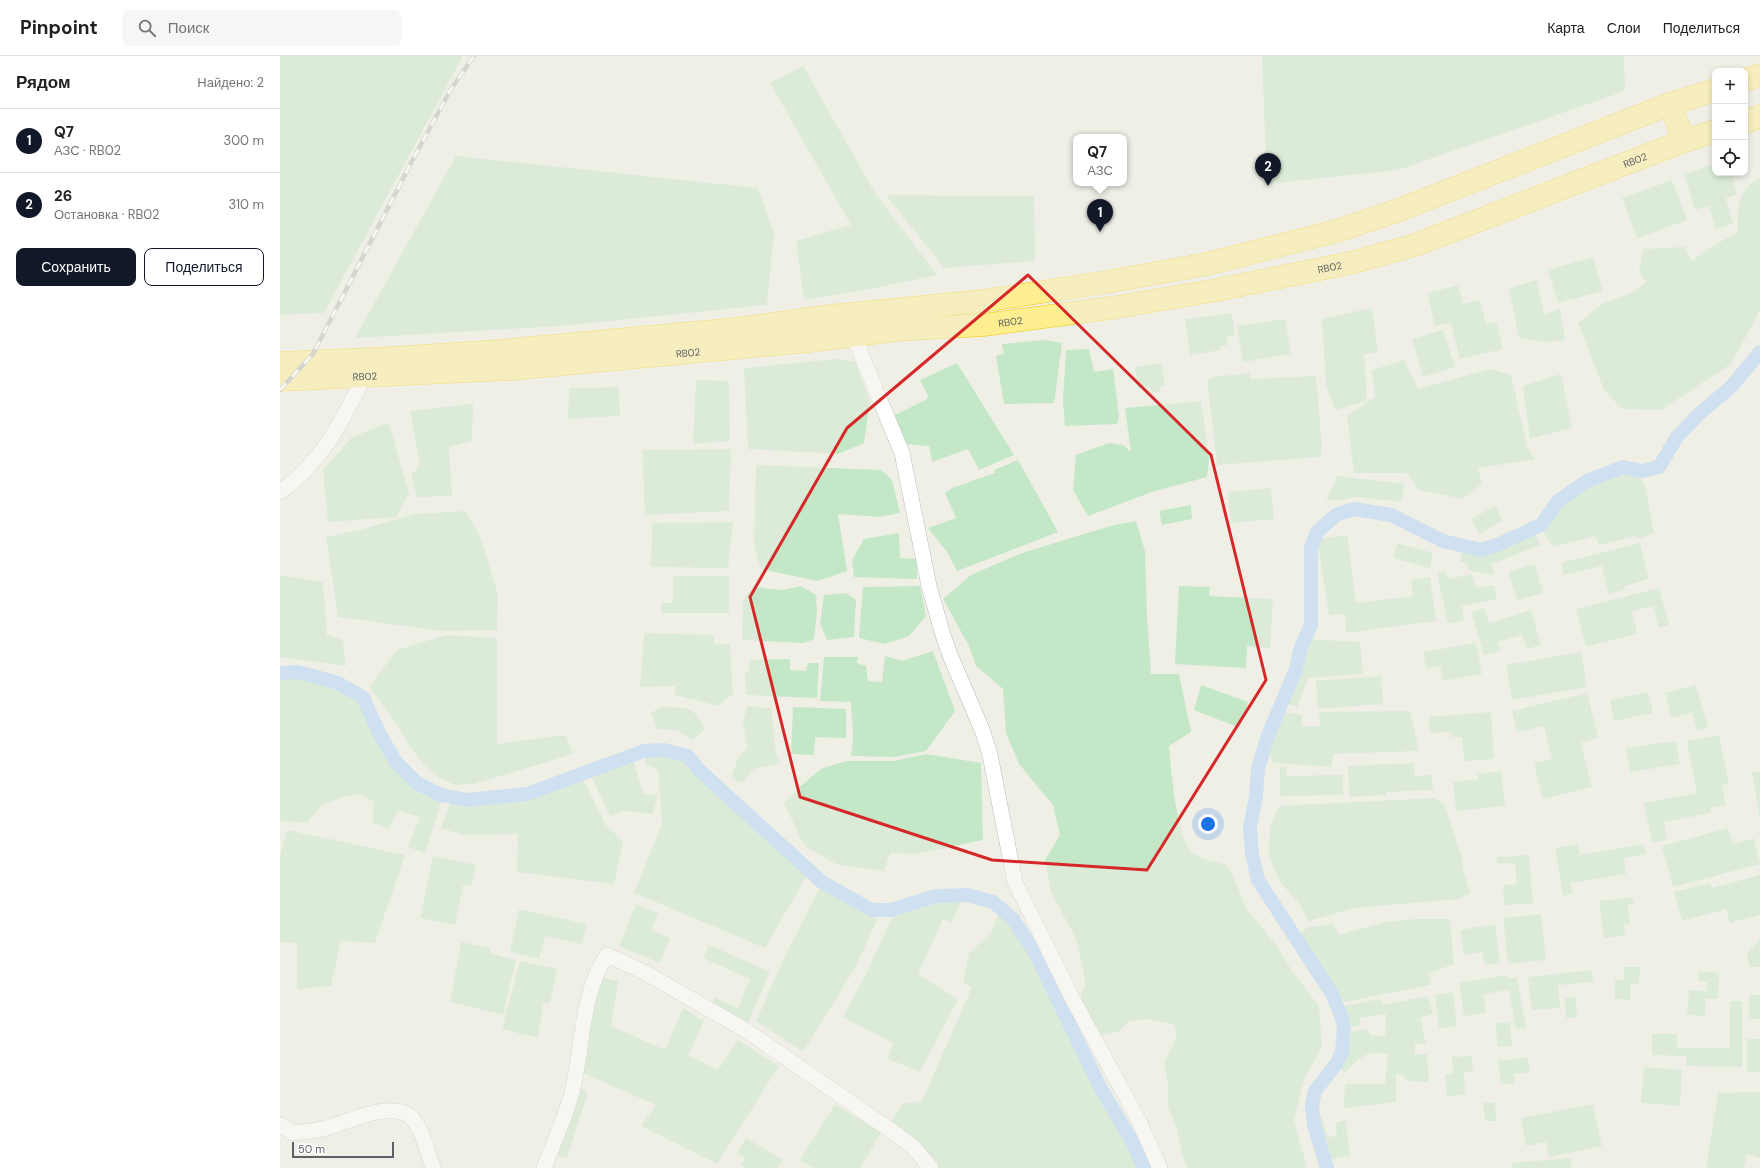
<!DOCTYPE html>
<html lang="ru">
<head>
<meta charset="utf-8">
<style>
	body { margin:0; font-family:"DM Sans",sans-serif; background:#f6f6f6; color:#202124 }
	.controls { position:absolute; right:12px; top:12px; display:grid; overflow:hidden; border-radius:8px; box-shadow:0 2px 6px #0003 }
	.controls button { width:36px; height:36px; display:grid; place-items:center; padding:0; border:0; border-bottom:1px solid #e0e0e0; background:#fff; color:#202124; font:20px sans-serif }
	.scale { position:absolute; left:12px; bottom:10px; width:102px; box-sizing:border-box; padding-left:4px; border:2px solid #5d6066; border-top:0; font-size:11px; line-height:14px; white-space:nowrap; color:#5d6066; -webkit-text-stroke:3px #fff; paint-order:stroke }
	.you { position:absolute; left:928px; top:768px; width:14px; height:14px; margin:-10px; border:3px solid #fff; border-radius:50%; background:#1a73e8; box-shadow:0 0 0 6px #1a73e833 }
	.badge { display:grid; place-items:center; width:26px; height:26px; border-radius:50%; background:#111827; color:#fff; font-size:13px; font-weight:700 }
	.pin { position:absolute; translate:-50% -33px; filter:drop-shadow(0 1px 2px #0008) }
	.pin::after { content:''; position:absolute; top:21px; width:14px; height:12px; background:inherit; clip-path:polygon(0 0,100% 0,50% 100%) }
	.popup { position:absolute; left:793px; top:78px; width:54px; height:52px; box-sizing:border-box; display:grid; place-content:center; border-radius:8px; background:#fff; filter:drop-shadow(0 1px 3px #0005); font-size:13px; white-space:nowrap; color:#757577 }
	.popup b { font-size:15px; color:#202124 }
	.popup::after { content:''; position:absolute; left:50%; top:100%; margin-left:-8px; border:8px solid transparent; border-top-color:#fff }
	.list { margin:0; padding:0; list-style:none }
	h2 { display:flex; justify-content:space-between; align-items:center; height:52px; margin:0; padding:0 16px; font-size:17px }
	h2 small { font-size:13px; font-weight:400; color:#757577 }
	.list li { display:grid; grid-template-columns:26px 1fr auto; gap:12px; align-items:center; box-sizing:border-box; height:64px; padding:0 16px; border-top:1px solid #e0e0e0 }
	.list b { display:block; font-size:15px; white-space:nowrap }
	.list p { margin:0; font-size:13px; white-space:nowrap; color:#757577 }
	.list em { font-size:13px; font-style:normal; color:#757577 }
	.actions { display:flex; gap:8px; padding:12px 16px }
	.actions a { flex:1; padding:9px 0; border:1px solid #111827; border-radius:8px; text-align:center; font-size:14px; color:#111827 }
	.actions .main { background:#111827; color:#fff }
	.icon { flex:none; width:22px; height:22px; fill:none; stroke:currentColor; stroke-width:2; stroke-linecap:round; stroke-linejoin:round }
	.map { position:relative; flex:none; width:1480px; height:1112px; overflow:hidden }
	header { display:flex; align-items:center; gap:24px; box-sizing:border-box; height:56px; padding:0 20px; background:#fff; border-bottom:1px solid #e0e0e0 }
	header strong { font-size:19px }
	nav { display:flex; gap:22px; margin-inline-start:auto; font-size:14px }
	.search { width:280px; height:36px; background:#f6f6f6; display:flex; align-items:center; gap:10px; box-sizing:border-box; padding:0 14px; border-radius:8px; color:#757577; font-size:15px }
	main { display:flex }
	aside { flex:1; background:#fff }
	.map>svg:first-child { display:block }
</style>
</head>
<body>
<header>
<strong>Pinpoint</strong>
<div class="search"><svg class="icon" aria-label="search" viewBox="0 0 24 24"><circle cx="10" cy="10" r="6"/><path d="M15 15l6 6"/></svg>Поиск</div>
<nav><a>Карта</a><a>Слои</a><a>Поделиться</a></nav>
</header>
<main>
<aside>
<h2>Рядом<small>Найдено: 2</small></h2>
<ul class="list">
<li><span class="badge">1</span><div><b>Q7</b><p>АЗС · RB02</p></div><em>300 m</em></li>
<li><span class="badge">2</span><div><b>26</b><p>Остановка · RB02</p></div><em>310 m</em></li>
</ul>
<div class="actions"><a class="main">Сохранить</a><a>Поделиться</a></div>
</aside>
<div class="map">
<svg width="1480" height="1112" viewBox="0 0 1480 1112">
	<rect width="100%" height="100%" fill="#f0efe6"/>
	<path fill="#c3e7c7" d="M 0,0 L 183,0 L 44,257 L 0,259 Z
		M 982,0 L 1344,0 L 1345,35 L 1118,114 L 987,128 Z
		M 523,10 L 595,137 L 657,219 L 591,233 L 524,244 L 516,185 L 571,169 L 490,27 Z
		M 176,100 L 478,132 L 494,177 L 487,249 L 280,270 L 75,282 Z
		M 1435,108 L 1435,117 L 1463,117 L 1452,121 L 1457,139 L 1446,142 L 1453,168 L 1436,173 L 1429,150 L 1415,154 L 1404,118 Z
		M 1478,123 L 1480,125 L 1480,254 L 1451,308 L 1381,354 L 1342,353 L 1324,334 L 1298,267 L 1322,248 L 1354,236 L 1366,226 L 1359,215 L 1363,193 L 1405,191 L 1412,205 L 1429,192 L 1458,176 C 1457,155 1457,134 1478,123 Z
		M 1392,124 L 1407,164 L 1357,182 L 1342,142 Z
		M 606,139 L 754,140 L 755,205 L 664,212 Z
		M 1313,201 L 1323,235 L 1278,247 L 1268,214 Z
		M 1257,224 L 1264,258 L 1280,253 L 1285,284 L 1266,286 L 1239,282 L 1229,232 Z
		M 1178,229 L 1183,248 L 1200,244 L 1206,268 L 1216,266 L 1223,293 L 1180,303 L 1171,267 L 1155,270 L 1147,237 Z
		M 1092,252 L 1098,296 L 1084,298 L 1087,345 L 1055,354 L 1046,328 L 1042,263 Z
		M 952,257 L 955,279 L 947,281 L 948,289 L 940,290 L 941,294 L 910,299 L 905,263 Z
		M 1005,263 L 1011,298 L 963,306 L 957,270 Z
		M 1163,274 L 1175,311 L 1143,321 L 1132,283 Z
		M 764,284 L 782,287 L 774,347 L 724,348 L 716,300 L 724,298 L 722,288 Z
		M 809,293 L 814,316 L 833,313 L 839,360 L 837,368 L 785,370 L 783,344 L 786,294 Z
		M 556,303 L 575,306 L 590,346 L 584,387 L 558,398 L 468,393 L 464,312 Z
		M 1124,304 L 1138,333 L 1210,313 L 1231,319 L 1247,391 L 1255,403 L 1198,412 L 1202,428 L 1183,443 L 1139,434 L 1127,417 L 1074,417 L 1067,360 L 1095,341 L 1092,314 Z
		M 677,307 L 734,399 L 699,414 L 688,393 L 652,406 L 649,390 L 623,388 L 613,360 L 649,342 L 640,324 Z
		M 881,307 L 885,330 L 880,331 L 881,335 L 872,336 L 870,330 L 858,332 L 855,311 Z
		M 970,317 L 971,323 L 1036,320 L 1042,392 L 1040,401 L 937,409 L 927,324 L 933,321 Z
		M 1281,318 L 1292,372 L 1250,383 L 1243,330 Z
		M 416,324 L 449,325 L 450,385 L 413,388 Z
		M 339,331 L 340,360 L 288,363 L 289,332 Z
		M 921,345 L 929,403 L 927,421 L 872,436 L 808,460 L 793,434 L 796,399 L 829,387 L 843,389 L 851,396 L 845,352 Z
		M 193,348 L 192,385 L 169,391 L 172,440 L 137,441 L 131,419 L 140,409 L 130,355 Z
		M 109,367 L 129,437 L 116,461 L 48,466 L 43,414 L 72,381 Z
		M 451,393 L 449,455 L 365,459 L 362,394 Z
		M 738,404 L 778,476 L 677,515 L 667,496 L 648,472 L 676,462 L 665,437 L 672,432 L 715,417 L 714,414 Z
		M 476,409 L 601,414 L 612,424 L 620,457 L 599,461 L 558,458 L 567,515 L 538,525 L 481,513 L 474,489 Z
		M 1342,414 L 1356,416 L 1365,430 L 1374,477 L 1357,483 L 1356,480 L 1319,489 L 1315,480 L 1273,491 L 1258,469 L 1279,446 L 1308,427 Z
		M 1057,420 L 1125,428 L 1121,446 L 1077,441 L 1057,445 L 1046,444 L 1053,431 Z
		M 991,432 L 994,463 L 951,467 L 948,436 Z
		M 911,449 L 912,463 L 882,469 L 879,455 Z
		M 1215,450 L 1223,464 L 1199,478 L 1191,463 Z
		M 186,455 L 201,483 L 218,539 L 217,574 L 162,575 L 58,561 L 46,481 L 83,473 L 135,458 Z
		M 856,465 L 865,495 L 867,560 L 871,618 L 899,618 L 911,676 L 889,690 C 891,713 896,780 912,796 C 921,804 936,806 947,809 L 954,822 L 966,852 L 997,890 L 1012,915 L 1039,950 L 1042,991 L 1024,1024 L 1014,1064 L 1027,1112 L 908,1112 L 902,1098 L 897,1074 L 888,1051 L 888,1028 L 884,1007 L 897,980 L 894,968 L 866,963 L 849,965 L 838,976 L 819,980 L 800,942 L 805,928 L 803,912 L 795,881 L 771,836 L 765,804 L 780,779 L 773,749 L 739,708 L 726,677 L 723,633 L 696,610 L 689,590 L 663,543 L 691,519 L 742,497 L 834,469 Z
		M 453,466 L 448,512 L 371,511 L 372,467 Z
		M 1253,474 L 1261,489 L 1211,508 L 1214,519 L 1188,514 L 1188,508 L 1180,505 L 1183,492 L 1203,496 L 1217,491 Z
		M 619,477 L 620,502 L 637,503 L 637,523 L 574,521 L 572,504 L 584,483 Z
		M 1067,479 L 1076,547 L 1133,540 L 1131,524 L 1150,521 L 1156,565 L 1066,577 L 1065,558 L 1049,559 L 1037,483 Z
		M 1117,487 L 1153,497 L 1150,512 L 1113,502 Z
		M 1360,487 L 1369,523 L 1344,530 L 1345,534 L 1329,538 L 1322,510 L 1284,519 L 1281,507 Z
		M 1255,508 L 1263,537 L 1237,544 L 1228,516 Z
		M 1166,515 L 1168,523 L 1192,518 L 1196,532 L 1214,529 L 1217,543 L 1182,550 L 1184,565 L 1168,568 L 1157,517 Z
		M 0,519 L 43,526 L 47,579 L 63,584 L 66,610 L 0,601 Z
		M 393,520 L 449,520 L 449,557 L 381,557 L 381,547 L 393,547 Z
		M 521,530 L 536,539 L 537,556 L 534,583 L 524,587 L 462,584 L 463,543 L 473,531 L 503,534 Z
		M 640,530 L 646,560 L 629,580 L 605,588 L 579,582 L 583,531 Z
		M 899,530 L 930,531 L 929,540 L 993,543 L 990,592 L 967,590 L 966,612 L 895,608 Z
		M 1379,532 L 1389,569 L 1379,572 L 1373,550 L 1352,555 L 1357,578 L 1306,591 L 1296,553 Z
		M 566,537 L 576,544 L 574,581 L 547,584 L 540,567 L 544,539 Z
		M 1204,552 L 1209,567 L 1251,554 L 1261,589 L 1247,593 L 1242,579 L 1218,586 L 1221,595 L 1204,599 L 1191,556 Z
		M 364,577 L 434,579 L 434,587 L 450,589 L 453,638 L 438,650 L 395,639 L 395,630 L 360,631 Z
		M 166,579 L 217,582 L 217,688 L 286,679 L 293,698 L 194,728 L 175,729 L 158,721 L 144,708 L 130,691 L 116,667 L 89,631 L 117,594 Z
		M 1025,583 L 1080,586 L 1083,618 L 1028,622 L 1017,651 L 1004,646 L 1018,613 Z
		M 1196,587 L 1202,618 L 1163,625 L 1160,610 L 1146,613 L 1143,596 Z
		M 653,595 L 675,655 L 646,695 L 614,701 L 571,700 L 573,681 L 571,646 L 540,645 L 544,601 L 578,601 L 577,607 L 586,610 L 588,625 L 602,626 L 605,600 L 622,605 Z
		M 1301,596 L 1307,631 L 1232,644 L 1226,609 Z
		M 510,603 L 510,614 L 526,615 L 528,607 L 539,607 L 537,642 L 466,639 L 465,616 L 468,615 L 470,604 Z
		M 16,619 L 56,630 L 80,646 L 97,680 L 114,710 L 135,728 L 162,744 L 145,797 L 128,791 L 140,761 L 118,755 L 109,773 L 92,766 L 94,746 L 80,738 L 60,742 L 42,749 L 27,767 L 0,765 L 0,620 Z
		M 1101,620 L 1103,648 L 1038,653 L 1036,625 Z
		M 921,629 L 968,646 L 960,672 L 914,654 Z
		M 1416,629 L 1428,672 L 1417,675 L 1412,657 L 1391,662 L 1385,637 Z
		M 1368,636 L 1373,657 L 1334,665 L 1330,644 Z
		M 1307,637 L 1318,682 L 1301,687 L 1312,731 L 1263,743 L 1254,707 L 1272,703 L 1264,670 L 1237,676 L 1232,655 Z
		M 467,650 L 491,652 L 496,698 L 501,707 L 474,713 L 462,727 L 451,722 L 459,700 L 468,692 L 463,667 Z
		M 380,651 C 406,652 413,648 425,673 L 413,684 L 397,674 L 378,673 L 371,657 Z
		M 513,651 L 566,653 L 566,682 L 535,681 L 534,699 L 511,698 Z
		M 1130,655 L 1139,695 L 1053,698 L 1052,711 L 993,707 L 988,691 L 1004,656 L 1022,659 L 1022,670 L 1040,670 L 1039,656 Z
		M 1211,656 L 1214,703 L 1184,705 L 1182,681 L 1172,681 L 1171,676 L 1150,677 L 1149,661 Z
		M 1439,679 L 1449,728 L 1442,729 L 1446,749 L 1430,752 L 1431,757 L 1384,766 L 1387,784 L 1372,787 L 1364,747 L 1417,737 L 1407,685 Z
		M 1396,685 L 1400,708 L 1350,716 L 1346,692 Z
		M 370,696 L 383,696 L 406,701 L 417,715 L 510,801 L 526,821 L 485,892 L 354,837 L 382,768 L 378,714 L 365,708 L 367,699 Z
		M 646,698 L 701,707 L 703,784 L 636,798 L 610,797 L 604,815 L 558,809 L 526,791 L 520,781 L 504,747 L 522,729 L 541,713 L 566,705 L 614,705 Z
		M 352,702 L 364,739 L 378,738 L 373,758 L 345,755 L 330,760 L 311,720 L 311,717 Z
		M 1134,707 L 1135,720 L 1152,719 L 1153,734 L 1106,736 L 1106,739 L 1069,741 L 1068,710 Z
		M 1000,711 L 1006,711 L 1007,720 L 1063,719 L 1063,739 L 1000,740 Z
		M 1221,715 L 1225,750 L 1176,755 L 1173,726 L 1198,723 L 1198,718 Z
		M 1480,715 L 1480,762 L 1472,716 Z
		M 303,723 L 325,768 L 343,785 L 334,828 L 237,816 L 238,778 L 183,779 L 161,772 L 171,745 C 200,748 231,746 260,739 C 274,735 289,728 303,723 Z
		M 1155,742 L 1165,750 L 1182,802 L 1183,813 L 1190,837 L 1179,843 L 1075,852 L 1029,865 L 1018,846 L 1000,826 L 989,800 L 990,770 L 999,750 Z
		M 1448,772 L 1453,788 L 1474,782 L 1480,808 L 1393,831 L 1382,790 Z
		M 7,774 L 125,799 L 95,887 L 61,885 L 51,930 L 17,933 L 17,887 L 0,886 L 0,801 Z
		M 1298,788 L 1300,799 L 1364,788 L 1366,798 L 1344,802 L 1346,818 L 1291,827 L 1292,838 L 1283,840 L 1275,792 Z
		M 1249,799 L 1253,847 L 1224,849 L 1223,829 L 1237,828 L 1235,807 L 1217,808 L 1216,801 Z
		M 153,800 L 196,809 L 192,830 L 183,829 L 175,869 L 140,862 Z
		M 1480,819 L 1480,859 L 1450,867 L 1446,853 L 1402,865 L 1394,836 L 1430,827 L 1432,832 Z
		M 540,831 L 591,856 L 597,864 L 575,912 L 523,996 L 476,965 L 503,904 Z
		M 1352,841 L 1354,848 L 1348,849 L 1350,868 L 1344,869 L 1345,879 L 1324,882 L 1319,845 Z
		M 663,845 L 681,846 L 672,866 L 663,863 L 638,918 L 678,943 L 640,1016 L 608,1003 L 613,987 L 563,961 L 586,918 L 612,861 Z
		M 356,848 L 378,857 L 371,874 L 390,882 L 380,907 L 339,890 Z
		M 239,853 L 307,868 L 302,888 L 265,880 L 259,903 L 230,896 Z
		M 719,855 L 731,866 L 751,898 L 817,1034 L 849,1089 L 859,1112 L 657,1112 L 609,1069 L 622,1048 L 642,1045 L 692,931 L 683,927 L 689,897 L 712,876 Z
		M 1261,858 L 1266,904 L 1228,908 L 1223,862 Z
		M 1136,863 L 1170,863 L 1174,908 L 1148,918 L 1151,929 L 1064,946 L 1036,901 L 1018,878 L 1029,871 L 1053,868 L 1059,879 L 1105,866 Z
		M 1215,868 L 1220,907 L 1205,909 L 1202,896 L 1184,899 L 1180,874 Z
		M 1480,883 L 1480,911 L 1469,911 L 1467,897 Z
		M 181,886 L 210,892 L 210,897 L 236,904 L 223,959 L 170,946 Z
		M 429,889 L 490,916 L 467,969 L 430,953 L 435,942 L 458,952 L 470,923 L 423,902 Z
		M 240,905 L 277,913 L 270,947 L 263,947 L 258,982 L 222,973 Z
		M 1344,911 L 1360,911 L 1359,928 L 1350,928 L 1350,944 L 1335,943 L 1335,924 L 1343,924 Z
		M 1312,914 L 1314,926 L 1278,929 L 1280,952 L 1252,954 L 1248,921 Z
		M 1419,915 L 1439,917 L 1438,943 L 1426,942 L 1425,960 L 1407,959 L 1409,934 L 1427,935 L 1427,926 L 1418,925 Z
		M 1227,919 L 1228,923 L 1237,921 L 1246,971 L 1236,973 L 1229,934 L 1203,938 L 1206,957 L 1184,960 L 1179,927 Z
		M 322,921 L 338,925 L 331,970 L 385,994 L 403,952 L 424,965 L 408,999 L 438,1014 L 458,984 L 499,1010 L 437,1108 L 361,1070 L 376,1049 L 301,1016 L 311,961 Z
		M 1173,936 L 1177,970 L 1159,972 L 1155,939 Z
		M 1469,939 L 1480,939 L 1480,963 L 1469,963 Z
		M 1148,940 L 1153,958 L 1140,962 L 1146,987 L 1135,988 L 1135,998 L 1147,998 L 1149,1026 L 1126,1025 L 1124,1020 L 1116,1018 L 1116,1046 L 1064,1052 L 1065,1028 L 1105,1028 L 1108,998 C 1086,994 1079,1001 1065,1017 L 1059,1010 L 1068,996 L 1071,976 L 1088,973 L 1090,979 L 1105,980 L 1106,958 L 1080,962 L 1080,970 L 1070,971 L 1064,950 L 1100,943 L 1103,949 Z
		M 1296,941 L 1297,962 L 1286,962 L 1285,942 Z
		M 1450,945 L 1462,945 L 1462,1011 L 1406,1010 L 1406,1000 L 1372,999 L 1372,978 L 1397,978 L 1397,992 L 1450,992 Z
		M 1230,966 L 1232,990 L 1218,991 L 1215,967 Z
		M 1467,983 L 1480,983 L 1480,1016 L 1467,1016 Z
		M 1192,1000 L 1193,1015 L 1184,1016 L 1185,1039 L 1167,1040 L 1165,1018 L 1173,1017 L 1172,1001 Z
		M 1248,1001 L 1250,1016 L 1234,1018 L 1235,1027 L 1221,1028 L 1218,1005 Z
		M 1364,1011 L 1402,1014 L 1400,1050 L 1361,1047 Z
		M 296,1031 L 308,1036 L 287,1102 L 275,1099 Z
		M 1480,1036 L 1480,1102 L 1467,1098 L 1464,1112 L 1426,1112 L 1438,1037 Z
		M 1215,1046 L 1216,1065 L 1205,1065 L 1203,1047 Z
		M 555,1048 L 601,1077 L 580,1112 L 533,1112 L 520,1104 Z
		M 1313,1048 L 1322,1090 L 1269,1101 L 1266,1086 L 1246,1090 L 1241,1062 Z
		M 1040,1058 L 1048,1081 L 1057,1080 L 1055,1067 L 1066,1064 L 1070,1099 L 1047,1104 L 1043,1095 L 1035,1059 Z
		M 466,1082 L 503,1104 L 498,1112 L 467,1112 L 461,1109 L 465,1102 L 457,1097 Z
		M 1290,1102 L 1291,1112 L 1232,1112 L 1232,1107 Z"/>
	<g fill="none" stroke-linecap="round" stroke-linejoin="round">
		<path stroke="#a7cfff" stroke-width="14" d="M 0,617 L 18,616 L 58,627 L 83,641 L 99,677 L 116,706 L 137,727 L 161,739 L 187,744 L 247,738 L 364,695 L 384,694 L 408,700 L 419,714 L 542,826 L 592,854 L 611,854 L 656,840 L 688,839 L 713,846 L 733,863 L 754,895 L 821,1033 L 853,1087 L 864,1112
			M 1047,1112 L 1034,1069 L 1032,1049 L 1035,1035 L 1057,1007 L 1062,995 L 1064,972 L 1062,962 L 1052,938 L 978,824 L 972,798 L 970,771 L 976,740 L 978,713 L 987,682 L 1016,613 L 1021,591 L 1031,569 L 1031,492 L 1037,476 L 1056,459 L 1074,453 L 1111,459 L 1163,485 L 1201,494 L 1217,489 L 1261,469 L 1278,445 L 1307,425 L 1343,411 L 1362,415 L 1379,411 L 1397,381 L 1420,357 L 1451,331 L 1480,296"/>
		<defs>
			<path id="minor" d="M 573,279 L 622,397 L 649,530 L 663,579 L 670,599 L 703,676 L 710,699 L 735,826 L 792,942 L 858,1063 L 880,1112
				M 0,436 C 43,405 61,367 84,321
				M 0,1069 L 13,1077 C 24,1076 36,1075 46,1072 C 68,1066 112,1044 131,1061 C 142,1071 148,1098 153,1112
				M 264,1112 C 273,1088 284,1064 291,1040 C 304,993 299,941 327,899 L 364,916 L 467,975 L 616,1078 L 633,1091 L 651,1112"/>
			<g id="highway">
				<path d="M 1465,24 L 1480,19"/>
				<path d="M 1390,48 L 1404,85"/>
				<path d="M 1465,66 L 1480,60"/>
				<path d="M 0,307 L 113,302 L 219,295 L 455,273 L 550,260 L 702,245 L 827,226 L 927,208 L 1060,174 L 1119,154 L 1390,48 L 1435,34"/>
				<path id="s1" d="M 0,324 L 232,313 L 529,285 L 616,274 L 703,269 L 831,252 L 932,235 L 1031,215 L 1074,206 L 1135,189 L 1404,85 L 1435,75"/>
			</g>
		</defs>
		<use href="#minor" stroke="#b8babf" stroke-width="16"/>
		<use href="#highway" stroke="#f6c500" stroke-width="23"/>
		<use href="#minor" stroke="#fff" stroke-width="15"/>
		<use href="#highway" stroke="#fdee90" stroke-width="22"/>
		<defs>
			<path id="rail" d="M 0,334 L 33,298 L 131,107 L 171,33 L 194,0"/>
		</defs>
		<use href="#rail" stroke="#b6b7b7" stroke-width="4.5"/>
		<use href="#rail" stroke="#fff" stroke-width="3" stroke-dasharray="9" stroke-linecap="butt"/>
	</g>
	<path d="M0 0H1480V1112H0ZM 748,219 L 931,399 L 986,624 L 867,814 L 712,804 L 520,741 L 470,541 L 567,372 Z" fill="#f0efe6" fill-opacity=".55" fill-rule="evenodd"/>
	<path fill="none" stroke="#d62828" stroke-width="3" stroke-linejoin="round" d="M 748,219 L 931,399 L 986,624 L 867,814 L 712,804 L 520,741 L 470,541 L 567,372 Z"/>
	<g text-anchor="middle" stroke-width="3.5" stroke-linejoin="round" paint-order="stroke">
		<g font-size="10" fill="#5d6066" stroke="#fff">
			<text dy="4" stroke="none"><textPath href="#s1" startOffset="1381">RB02</textPath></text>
			<text dy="4" stroke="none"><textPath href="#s1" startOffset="1057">RB02</textPath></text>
			<text dy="4" stroke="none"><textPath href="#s1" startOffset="733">RB02</textPath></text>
			<text dy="4" stroke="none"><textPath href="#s1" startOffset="409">RB02</textPath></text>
			<text dy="4" stroke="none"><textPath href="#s1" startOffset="85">RB02</textPath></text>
		</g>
	</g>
</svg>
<div class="controls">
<button>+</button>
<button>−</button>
<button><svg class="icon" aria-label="locate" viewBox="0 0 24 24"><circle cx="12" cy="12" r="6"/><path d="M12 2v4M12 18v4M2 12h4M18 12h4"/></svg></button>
</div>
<div class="scale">50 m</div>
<div class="you"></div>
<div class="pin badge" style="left:820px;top:176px">1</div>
<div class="popup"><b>Q7</b>АЗС</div>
<div class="pin badge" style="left:988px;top:130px">2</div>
</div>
</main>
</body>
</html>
